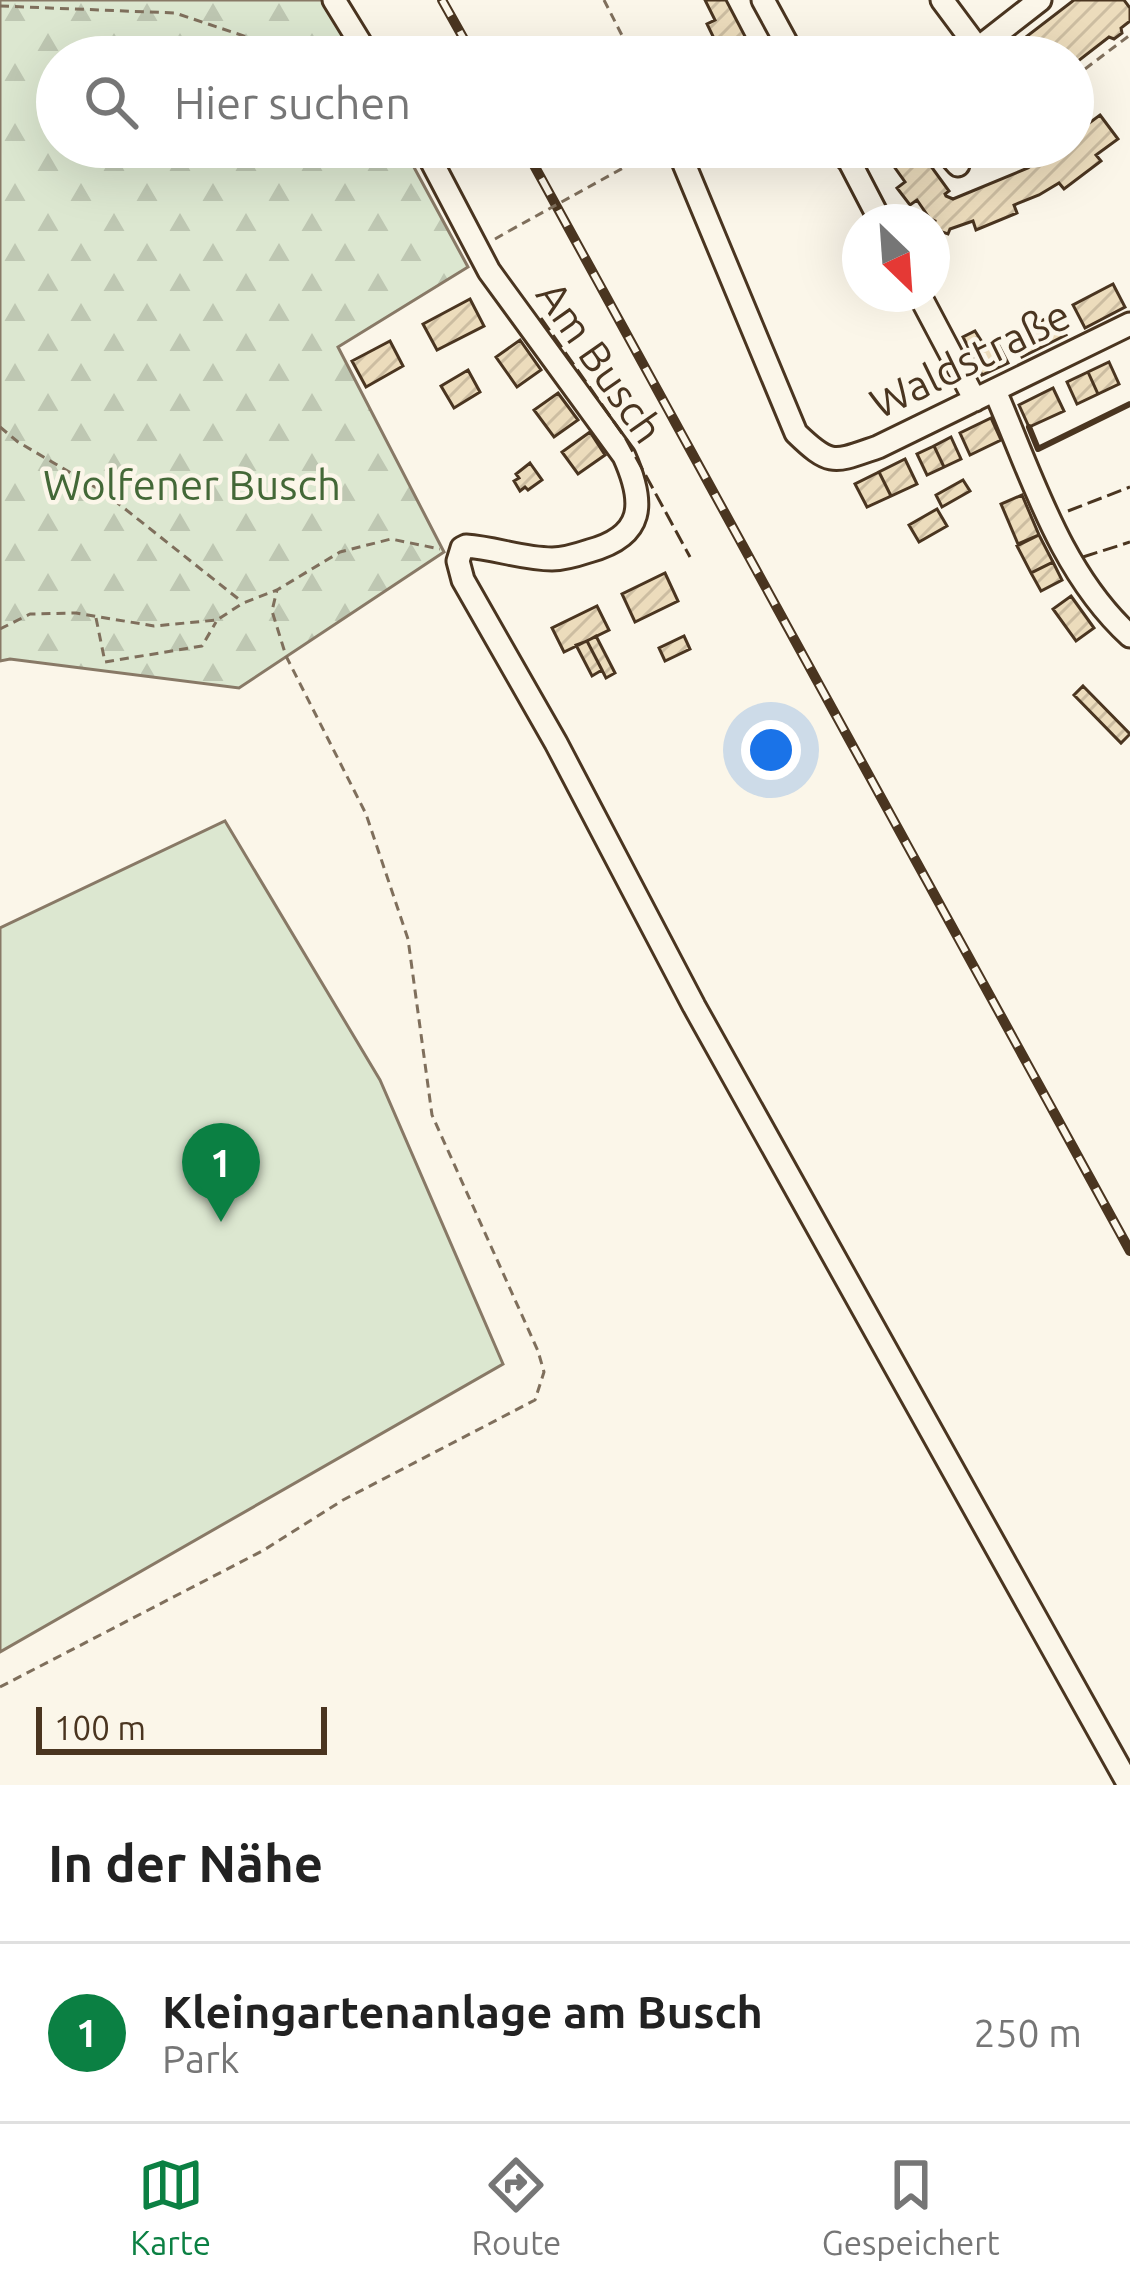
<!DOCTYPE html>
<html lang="de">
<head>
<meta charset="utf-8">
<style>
	body { margin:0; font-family:Ubuntu,sans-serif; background:#f6f6f6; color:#222 }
	.compass { position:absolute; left:842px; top:204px; width:108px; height:108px; border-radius:50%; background:#fff; box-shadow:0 12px 48px #0002; rotate:155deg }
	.scale { position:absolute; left:36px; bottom:30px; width:291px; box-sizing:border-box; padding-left:12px; border:6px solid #4a3520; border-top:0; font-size:33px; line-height:42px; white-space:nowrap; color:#4a3520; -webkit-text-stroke:9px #fbf6e9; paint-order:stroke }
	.you { position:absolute; left:771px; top:750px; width:42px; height:42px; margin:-30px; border:9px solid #fff; border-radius:50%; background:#1a73e8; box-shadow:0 0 0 18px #1a73e833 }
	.badge { display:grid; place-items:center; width:78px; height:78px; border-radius:50%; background:#0b8043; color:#fff; font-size:39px; font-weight:700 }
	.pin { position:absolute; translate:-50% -99px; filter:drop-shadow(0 3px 6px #0008) }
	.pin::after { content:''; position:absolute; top:63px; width:42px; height:36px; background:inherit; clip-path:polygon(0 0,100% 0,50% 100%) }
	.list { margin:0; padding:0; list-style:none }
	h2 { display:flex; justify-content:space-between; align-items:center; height:156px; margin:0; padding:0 48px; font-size:51px }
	h2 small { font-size:39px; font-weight:400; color:#767676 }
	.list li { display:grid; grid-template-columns:78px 1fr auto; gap:36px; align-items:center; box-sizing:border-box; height:180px; padding:0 48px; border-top:3px solid #e0e0e0 }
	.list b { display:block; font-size:45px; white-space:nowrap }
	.list p { margin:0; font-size:39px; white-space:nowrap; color:#767676 }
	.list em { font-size:39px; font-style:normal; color:#767676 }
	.icon { flex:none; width:66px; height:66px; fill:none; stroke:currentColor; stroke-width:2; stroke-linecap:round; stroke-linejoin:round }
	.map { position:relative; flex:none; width:1130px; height:1785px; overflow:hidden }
	.search { position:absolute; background:#fff; box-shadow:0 12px 48px #0002; left:36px; right:36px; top:36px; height:132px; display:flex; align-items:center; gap:30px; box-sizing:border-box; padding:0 42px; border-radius:66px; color:#767676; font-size:45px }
	.sheet { height:336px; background:#fff }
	nav { display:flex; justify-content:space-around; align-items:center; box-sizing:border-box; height:168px; border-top:3px solid #e0e0e0; background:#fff; font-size:33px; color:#767676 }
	nav a { display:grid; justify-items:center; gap:6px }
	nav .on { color:#0b8043 }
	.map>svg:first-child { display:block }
</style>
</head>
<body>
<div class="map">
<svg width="1130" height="1785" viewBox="0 0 1130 1785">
	<defs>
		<pattern id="forest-firs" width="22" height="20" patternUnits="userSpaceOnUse" patternTransform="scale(3)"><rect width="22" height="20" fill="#dce7d0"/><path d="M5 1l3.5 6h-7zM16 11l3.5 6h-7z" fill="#bec7b2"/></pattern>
		<pattern id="building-hatch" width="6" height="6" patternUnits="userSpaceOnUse" patternTransform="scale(3)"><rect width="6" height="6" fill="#ecdcbc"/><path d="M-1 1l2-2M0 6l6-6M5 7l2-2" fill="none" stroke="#ccbda1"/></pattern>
	</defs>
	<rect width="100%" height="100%" fill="#fbf6e9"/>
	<path fill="#dce7d0" stroke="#887966" stroke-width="3" d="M 225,821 L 380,1080 L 503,1364 L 0,1652 L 0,928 Z"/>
	<path fill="url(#forest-firs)" stroke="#887966" stroke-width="3" d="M 0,0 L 323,0 L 354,57 L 57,57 L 57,147 L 403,147 L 468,267 L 338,347 L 444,552 L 239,688 L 10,659 L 0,661 Z"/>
	<path fill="url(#building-hatch)" stroke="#4a3520" stroke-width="3" d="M 705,0 L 726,0 L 748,42 L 722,55 L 707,24 L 715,20 Z
		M 1074,0 L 1124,0 L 1130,8 L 1130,21 L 1121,28 L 1122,33 L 1114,39 L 1109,37 L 1073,65 L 1073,57 L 990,57 L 1006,41 L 1013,47 Z
		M 1100,115 L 1118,139 L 1096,155 L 1101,161 L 1064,189 L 1059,183 L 1039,195 L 1014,205 L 1017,213 L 976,230 L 973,221 L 950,229 L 948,234 L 933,229 L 935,221 L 930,219 L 917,200 L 910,205 L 897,188 L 905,182 L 888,158 L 903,147 L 917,147 L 949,191 L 945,194 L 946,196 L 953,199 L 1028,168 L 1057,147 L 1073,147 L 1073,135 Z
		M 1113,284 L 1125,307 L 1085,328 L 1073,305 Z
		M 470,299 L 484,326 L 437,350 L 423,324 Z
		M 1054,315 L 1066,335 L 1022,357 L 1011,335 Z
		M 975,331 L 984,345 L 996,340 L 1008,363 L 982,375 L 963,337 Z
		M 520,340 L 541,370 L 517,387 L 496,357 Z
		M 390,341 L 403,366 L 366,387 L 352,361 Z
		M 1109,362 L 1119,384 L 1098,394 L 1088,372 Z
		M 468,370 L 480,392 L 454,408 L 441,386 Z
		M 1088,372 L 1098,394 L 1077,404 L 1067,382 Z
		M 1053,388 L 1064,411 L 1029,427 L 1019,405 Z
		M 558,393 L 578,420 L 554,437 L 534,410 Z
		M 991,418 L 1001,440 L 970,455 L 960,433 Z
		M 590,432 L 605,455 L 578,474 L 562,452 Z
		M 951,437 L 961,459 L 944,467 L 934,446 Z
		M 934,446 L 944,467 L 927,475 L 917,454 Z
		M 905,459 L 917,484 L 891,496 L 879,472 Z
		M 530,463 L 542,480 L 528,490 L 525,487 L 520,491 L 514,481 L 519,478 L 516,474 Z
		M 879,472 L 891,496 L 867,507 L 855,484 Z
		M 963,480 L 970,491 L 942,507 L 936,495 Z
		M 1022,495 L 1039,535 L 1018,544 L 1001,504 Z
		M 937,509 L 947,526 L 919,542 L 909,525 Z
		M 1039,535 L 1053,562 L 1031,573 L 1017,546 Z
		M 1053,562 L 1062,580 L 1041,591 L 1031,573 Z
		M 665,573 L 678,601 L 635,622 L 622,594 Z
		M 1071,596 L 1094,628 L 1076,641 L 1053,609 Z
		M 597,606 L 609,630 L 564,652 L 552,628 Z
		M 596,636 L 615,673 L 606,678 L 587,641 Z
		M 684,636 L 690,649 L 665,661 L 659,648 Z
		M 587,641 L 602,670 L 592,676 L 576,645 Z
		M 1083,686 L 1130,734 L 1121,743 L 1074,695 Z"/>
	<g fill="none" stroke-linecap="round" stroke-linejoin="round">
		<defs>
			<path id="minor" d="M 334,0 L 369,57
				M 763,0 L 794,57
				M 942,0 L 977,47
				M 967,57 L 1040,0
				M 424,147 L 489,271 L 624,456 C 645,503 645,536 589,551 C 577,555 564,559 552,559 C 523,559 495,548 466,546 L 462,548 L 458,561 L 463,580 L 556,743 L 694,1006 L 1129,1785
				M 677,147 L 796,433 C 831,467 834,462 878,447 L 1130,324
				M 842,147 L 881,222
				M 942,147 L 958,165
				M 848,160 L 872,147
				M 919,294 L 975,400
				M 995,391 C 1032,476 1060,572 1130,636"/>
		</defs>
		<use href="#minor" stroke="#4a3520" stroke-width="27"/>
		<path stroke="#7f6f5c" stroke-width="3" stroke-dasharray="9 6" stroke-linecap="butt" d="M 604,0 L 633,57
			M 0,6 L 175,13 L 307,57
			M 1073,78 L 1130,35
			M 495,239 L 509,231
			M 0,427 L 18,442 L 105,493 L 241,601
			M 96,618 L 105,662 L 202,646 L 216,622
			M 0,629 L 30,614 L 76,613 L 154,626 L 217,620 L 243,603 L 277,590 L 340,552 L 391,539 L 440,549
			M 0,1687 L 264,1550 L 343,1500 L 535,1400 L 544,1372 L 538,1351 L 432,1115 L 408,939 L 366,814 L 286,656 L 272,611 L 277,590"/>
		<use href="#minor" stroke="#fbf6e9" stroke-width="21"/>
		<defs>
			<path id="rail" d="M 442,0 L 474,57
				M 524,147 L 1130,1251"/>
		</defs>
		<use href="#rail" stroke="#4a3520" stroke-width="10"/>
		<use href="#rail" stroke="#fbf6e9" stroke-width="6" stroke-dasharray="18" stroke-linecap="butt"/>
		<path stroke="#7f6f5c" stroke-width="3" stroke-dasharray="9 6" stroke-linecap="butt" d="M 509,231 L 661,147"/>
		<path stroke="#4a3520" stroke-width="3" stroke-dasharray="15 6" stroke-linecap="butt" d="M 541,318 L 626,439 L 690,557
			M 1068,511 L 1130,487
			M 1083,557 L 1130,542"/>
		<path stroke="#4a3520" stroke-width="6" d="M 1029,427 L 1038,449 L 1130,404"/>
	</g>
	<g text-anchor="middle" stroke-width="9" stroke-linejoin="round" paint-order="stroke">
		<g font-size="42" fill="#4a3520" stroke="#fbf6e9">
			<text transform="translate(970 359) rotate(-26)" y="15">Waldstraße</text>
			<text transform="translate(600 362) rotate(55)" y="15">Am Busch</text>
		</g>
		<g font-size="42" fill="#436837" stroke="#fbf6e9">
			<text x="192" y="500">Wolfener Busch</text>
		</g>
	</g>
</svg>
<svg class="compass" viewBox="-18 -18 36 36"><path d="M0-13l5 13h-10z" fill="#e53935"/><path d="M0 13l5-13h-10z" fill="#767676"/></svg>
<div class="scale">100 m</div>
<div class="you"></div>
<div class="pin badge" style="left:221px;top:1222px">1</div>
<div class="search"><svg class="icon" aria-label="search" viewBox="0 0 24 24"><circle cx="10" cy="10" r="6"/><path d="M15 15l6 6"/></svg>Hier suchen</div>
</div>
<section class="sheet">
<h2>In der Nähe<small></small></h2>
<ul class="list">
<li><span class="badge">1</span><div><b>Kleingartenanlage am Busch</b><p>Park</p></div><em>250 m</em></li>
</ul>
</section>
<nav>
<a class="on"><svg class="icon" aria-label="map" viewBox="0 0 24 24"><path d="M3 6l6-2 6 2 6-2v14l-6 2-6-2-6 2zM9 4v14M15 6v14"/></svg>Karte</a>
<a><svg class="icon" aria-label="directions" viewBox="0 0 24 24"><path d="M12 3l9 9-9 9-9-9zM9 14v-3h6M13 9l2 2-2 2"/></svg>Route</a>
<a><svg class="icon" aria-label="saved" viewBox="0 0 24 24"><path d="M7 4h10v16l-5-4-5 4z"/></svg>Gespeichert</a>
</nav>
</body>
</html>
